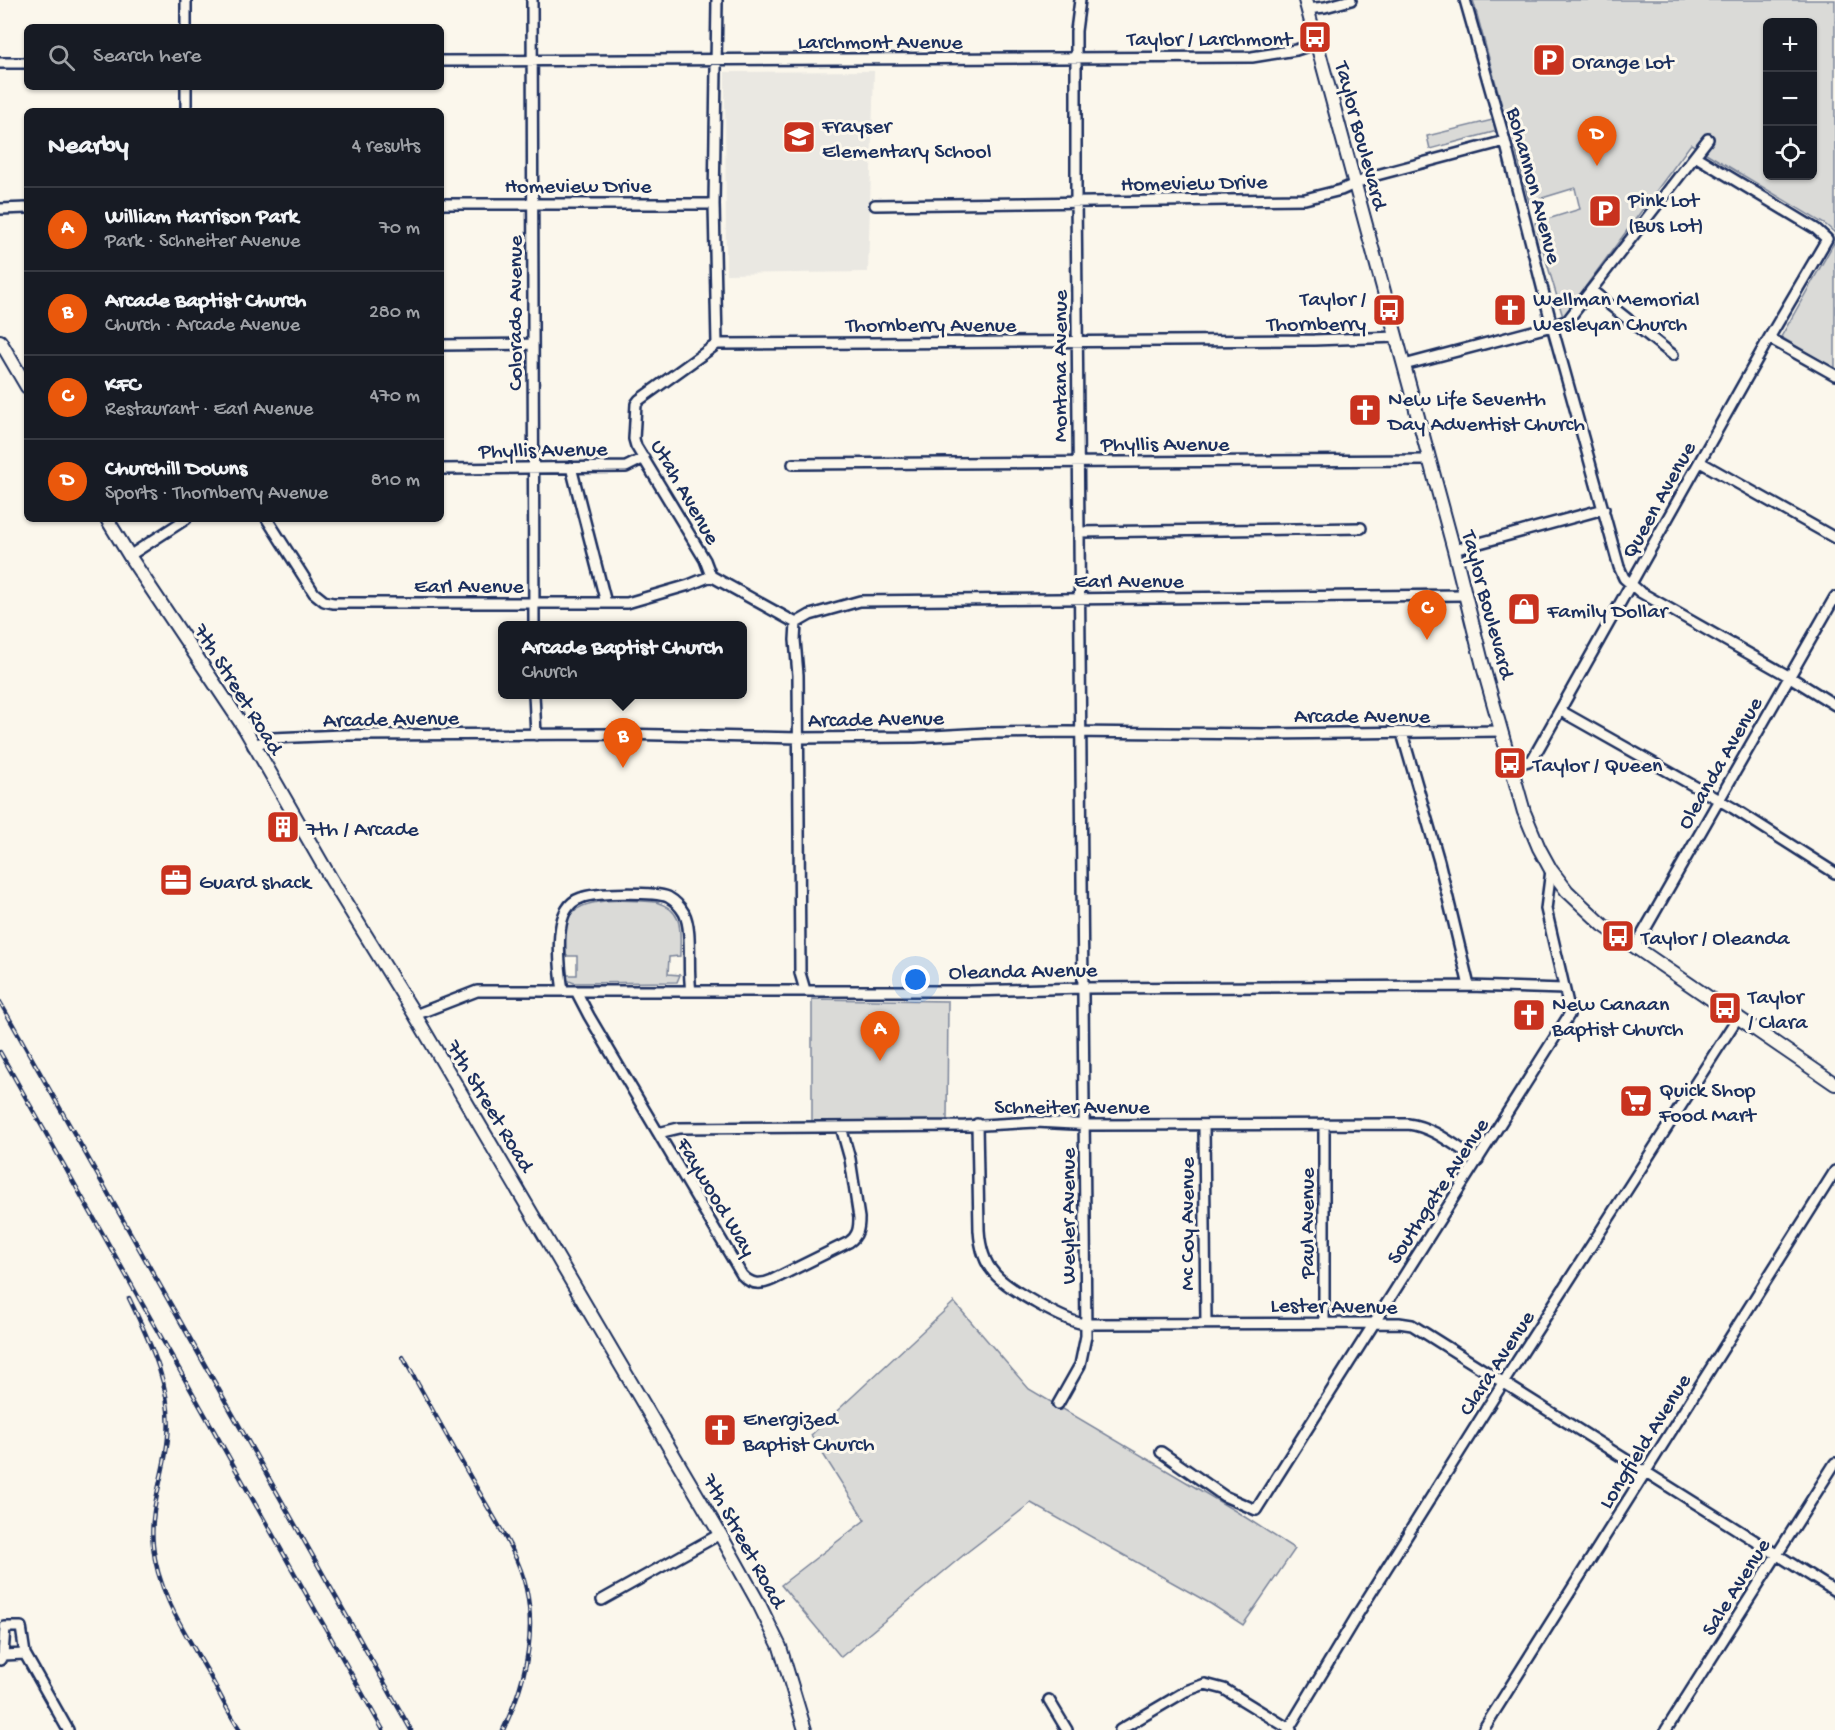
<!DOCTYPE html>
<html lang="en">
<head>
<meta charset="utf-8">
<style>
	body { margin:0; font-family:"Gochi Hand",sans-serif; background:#20242c; color:#f1f3f6 }
	.controls { position:absolute; right:18px; top:18px; display:grid; overflow:hidden; border-radius:9px; box-shadow:0 2px 4px #0004 }
	.controls button { width:54px; height:54px; display:grid; place-items:center; padding:0; border:0; border-bottom:2px solid #363941; background:#171b24; color:#f1f3f6; font:30px sans-serif }
	.you { position:absolute; left:916px; top:980px; width:21px; height:21px; margin:-15px; border:4px solid #fff; border-radius:50%; background:#1a73e8; box-shadow:0 0 0 9px #1a73e833 }
	.badge { display:grid; place-items:center; width:39px; height:39px; border-radius:50%; background:#ea580c; color:#fff; font-size:20px; font-weight:700 }
	.pin { position:absolute; translate:-50% -50px; filter:drop-shadow(0 2px 3px #0008) }
	.pin::after { content:''; position:absolute; top:32px; width:21px; height:18px; background:inherit; clip-path:polygon(0 0,100% 0,50% 100%) }
	.popup { position:absolute; left:498px; top:621px; width:249px; height:78px; box-sizing:border-box; display:grid; place-content:center; border-radius:9px; background:#171b24; filter:drop-shadow(0 2px 4px #0005); font-size:20px; white-space:nowrap; color:#9ea1a6 }
	.popup b { font-size:22px; color:#f1f3f6 }
	.popup::after { content:''; position:absolute; left:50%; top:100%; margin-left:-12px; border:12px solid transparent; border-top-color:#171b24 }
	.list { margin:0; padding:0; list-style:none }
	h2 { display:flex; justify-content:space-between; align-items:center; height:78px; margin:0; padding:0 24px; font-size:26px }
	h2 small { font-size:20px; font-weight:400; color:#9ea1a6 }
	.list li { display:grid; grid-template-columns:39px 1fr auto; gap:18px; align-items:center; box-sizing:border-box; height:84px; padding:0 24px; border-top:2px solid #363941 }
	.list b { display:block; font-size:22px; white-space:nowrap }
	.list p { margin:0; font-size:20px; white-space:nowrap; color:#9ea1a6 }
	.list em { font-size:20px; font-style:normal; color:#9ea1a6 }
	.icon { flex:none; width:33px; height:33px; fill:none; stroke:currentColor; stroke-width:2; stroke-linecap:round; stroke-linejoin:round }
	.map { position:relative; flex:none; width:1835px; height:1730px; overflow:hidden }
	.search { position:absolute; background:#171b24; box-shadow:0 2px 4px #0004; left:24px; top:24px; width:420px; height:66px; display:flex; align-items:center; gap:15px; box-sizing:border-box; padding:0 21px; border-radius:9px; color:#9ea1a6; font-size:22px }
	.panel { position:absolute; background:#171b24; box-shadow:0 2px 4px #0004; left:24px; top:108px; width:420px; height:414px; border-radius:9px }
	.map>svg:first-child { display:block }
</style>
</head>
<body>
<div class="map">
<svg width="1835" height="1730" viewBox="0 0 1835 1730">
	<rect width="100%" height="100%" fill="#fbf7ec"/>
	<filter id="ink" filterUnits="userSpaceOnUse"><feTurbulence type="fractalNoise" baseFrequency=".0167" numOctaves="2"/><feDisplacementMap in="SourceGraphic" scale="12" xChannelSelector="R" yChannelSelector="G"/><feConvolveMatrix kernelMatrix="1 2 1 2 8 2 1 2 1" color-interpolation-filters="sRGB"/></filter>
	<g filter="url(#ink)">
		<path fill="#eae8e2" d="M 874,71 L 868,272 L 726,274 L 725,72 Z"/>
		<path fill="#dadad7" stroke="#7a849a" stroke-width="1.5" fill-rule="evenodd" d="M 1473,0 L 1835,0 L 1835,233 L 1826,225 L 1691,144 L 1563,317 L 1535,223 L 1580,209 L 1575,188 L 1529,202 L 1517,156 L 1512,127 L 1430,149 L 1427,136 L 1505,117 ZM 1768,22 L 1812,22 L 1812,176 L 1768,176 Z
			M 1835,241 L 1835,369 L 1781,337 Z
			M 656,902 C 685,911 680,931 680,956 L 669,957 L 668,974 L 680,975 L 677,982 L 574,983 L 567,980 L 566,975 L 577,975 L 577,956 L 566,956 C 566,945 563,930 568,919 C 579,895 633,900 656,902 Z
			M 812,999 L 948,1001 L 947,1121 L 812,1122 Z
			M 954,1302 L 1029,1389 L 1237,1512 L 1295,1549 L 1243,1625 L 1211,1604 L 1031,1503 L 966,1553 L 841,1657 L 781,1585 L 865,1520 L 811,1435 Z"/>
		<g fill="none" stroke-linecap="round" stroke-linejoin="round">
			<defs>
				<path id="minor" d="M 186,0 L 186,27
					M 532,0 L 534,626
					M 717,0 L 714,204 L 717,344 L 639,400 L 636,404 L 634,439 L 636,446 L 705,560 L 711,576 L 796,623
					M 1465,0 L 1505,141 L 1552,326 L 1619,567 L 1624,578 L 1640,592 L 1790,677 L 1835,705
					M 1307,9 L 1325,7 L 1351,0
					M 441,61 L 1252,57 L 1296,50 L 1317,43
					M 0,63 L 27,63
					M 186,87 L 186,111
					M 441,204 L 714,204
					M 875,205 L 1305,199 L 1341,190 L 1373,176 L 1505,141
					M 0,209 L 27,208
					M 1591,290 L 1673,355
					M 1769,338 L 1835,375
					M 717,344 L 1314,340 L 1397,337
					M 441,345 L 532,344
					M 1404,365 L 1552,326 L 1568,320 L 1708,139
					M 1700,462 L 1835,538
					M 793,464 L 1430,460
					M 571,467 L 606,603
					M 441,469 L 626,467 L 644,458
					M 267,519 L 314,593 L 324,601 L 333,603 L 627,603 L 689,585 L 711,576
					M 1079,532 L 1361,528
					M 1454,550 L 1604,509
					M 129,556 L 186,519
					M 796,623 L 810,615 L 860,601 L 1465,595
					M 796,623 L 795,640 L 798,675 L 800,973 L 805,990
					M 534,694 L 536,735
					M 1561,711 L 1733,808 L 1835,873
					M 1402,733 L 1439,861 L 1469,986
					M 253,746 L 272,738 L 343,735 L 619,734 L 799,738 L 915,737 L 986,733 L 1066,732 L 1270,734 L 1502,731
					M 1511,766 L 1532,760 L 1769,338 L 1827,239 L 1816,229 L 1695,156
					M 1635,947 L 1835,597
					M 563,991 C 560,971 555,926 567,909 C 570,904 575,900 581,898 C 594,892 655,892 668,897 C 675,901 680,906 684,913 C 693,930 687,969 691,991
					M 576,991 L 589,1016 L 742,1275 C 751,1285 761,1285 772,1280 L 849,1242 C 858,1236 859,1228 859,1218 L 850,1159 L 841,1127
					M 415,1015 L 477,991 L 969,991 L 1083,988 L 1469,986 L 1564,989
					M 977,1124 L 979,1230 C 980,1246 983,1261 994,1273 C 1006,1288 1067,1323 1086,1324 L 1399,1323 L 1412,1325 L 1835,1591
					M 1324,1124 L 1324,1323
					M 1204,1125 L 1206,1323
					M 658,1133 L 679,1128 L 965,1126 L 1036,1122 L 1092,1125 L 1408,1124 C 1434,1127 1456,1147 1478,1160
					M 1058,1404 L 1080,1365 L 1086,1336 L 1076,193 L 1076,31 L 1080,0
					M 1161,1452 L 1224,1496 L 1256,1510 L 1569,1015 L 1569,1008 L 1546,909 L 1551,870
					M 602,1600 L 720,1534
					M 3,1655 L 5,1627 L 21,1627 L 25,1654
					M 0,1660 L 3,1655 L 25,1654 L 68,1730
					M 1049,1700 L 1067,1730
					M 1120,1730 L 1186,1691 L 1205,1684 L 1224,1689 L 1291,1730
					M 1288,1730 L 1359,1612 L 1496,1394 L 1738,1017
					M 1483,1730 L 1835,1171
					M 1666,1730 L 1835,1463"/>
				<path id="major" d="M 1305,0 L 1454,550 L 1484,670 L 1524,812 L 1539,848 L 1551,870 L 1567,891 L 1603,925 L 1835,1084
					M 0,341 L 27,387
					M 107,519 L 132,560 L 245,729 L 331,879 L 415,1015 L 720,1534 L 759,1604 L 780,1647 L 805,1730"/>
			</defs>
			<use href="#minor" stroke="#1b2f5e" stroke-width="14"/>
			<use href="#major" stroke="#1b2f5e" stroke-width="16"/>
			<use href="#minor" stroke="#fbf7ec" stroke-width="9"/>
			<use href="#major" stroke="#fbf7ec" stroke-width="12"/>
			<defs>
				<path id="rail" d="M 0,1002 L 411,1730
					M 0,1052 L 383,1730
					M 129,1298 C 149,1340 173,1388 168,1437 C 165,1474 149,1507 153,1545 C 157,1592 186,1634 209,1674 C 219,1693 228,1712 240,1730
					M 403,1357 C 429,1404 455,1451 482,1497 C 498,1525 519,1556 526,1588 C 537,1637 524,1686 503,1730"/>
			</defs>
			<use href="#rail" stroke="#1b2f5e" stroke-width="4.5"/>
			<use href="#rail" stroke="#fbf7ec" stroke-width="2" stroke-dasharray="7" stroke-linecap="butt"/>
		</g>
	</g>
	<defs>
		<symbol id="bus-square" viewBox="-11 -11 22 22"><rect x="-9" y="-9" width="18" height="18" rx="4" fill="#c8321e" stroke="#fbf7ec"/><path d="M-5-6H5V4H4V6H2V4H-2V6H-4V4H-5ZM-3.5-4V0h7V-4ZM-3.5 1.2v1.5H-2V1.2ZM2 1.2v1.5H3.5V1.2Z" fill="#fff"/></symbol>
		<symbol id="parking-square" viewBox="-11 -11 22 22"><rect x="-9" y="-9" width="18" height="18" rx="4" fill="#c8321e" stroke="#fbf7ec"/><path d="M-3.5-5.5H1a3.5 3.5 0 0 1 0 7H-1V5.5H-3.5ZM-1-3.4V-.6H.8a1.4 1.4 0 0 0 0-2.8Z" fill="#fff"/></symbol>
		<symbol id="school-square" viewBox="-11 -11 22 22"><rect x="-9" y="-9" width="18" height="18" rx="4" fill="#c8321e" stroke="#fbf7ec"/><path d="M0-5L7-2L0 1L-7-2ZM-4 1L0 2.5L4 1V4Q0 6-4 4Z" fill="#fff"/></symbol>
		<symbol id="church-square" viewBox="-11 -11 22 22"><rect x="-9" y="-9" width="18" height="18" rx="4" fill="#c8321e" stroke="#fbf7ec"/><path d="M-1.2-6h2.4v3.5h3.3v2.4h-3.3V6h-2.4V-.1h-3.3v-2.4h3.3Z" fill="#fff"/></symbol>
		<symbol id="shop-square" viewBox="-11 -11 22 22"><rect x="-9" y="-9" width="18" height="18" rx="4" fill="#c8321e" stroke="#fbf7ec"/><path d="M-5-2.5h2.3a2.7 3.5 0 0 1 5.4 0H5L5.5 6h-11ZM-1.5-2.5h3a1.5 2.3 0 0 0-3 0Z" fill="#fff"/></symbol>
		<symbol id="building-square" viewBox="-11 -11 22 22"><rect x="-9" y="-9" width="18" height="18" rx="4" fill="#c8321e" stroke="#fbf7ec"/><path d="M-4-6H4V6H1V3H-1V6H-4ZM-2.5-4.3h1.7v1.8h-1.7ZM.8-4.3h1.7v1.8H.8ZM-2.5-1h1.7V.8h-1.7ZM.8-1h1.7V.8H.8Z" fill="#fff"/></symbol>
		<symbol id="office-square" viewBox="-11 -11 22 22"><rect x="-9" y="-9" width="18" height="18" rx="4" fill="#c8321e" stroke="#fbf7ec"/><path d="M-6-3h4V-5.5h4V-3h4V5H-6ZM-1-4.5V-3h2v-1.5ZM-6 0V1H6V0Z" fill="#fff"/></symbol>
		<symbol id="supermarket-square" viewBox="-11 -11 22 22"><rect x="-9" y="-9" width="18" height="18" rx="4" fill="#c8321e" stroke="#fbf7ec"/><path d="M-6-5.5h2.5l.6 2H6L4.5 2H-2.5L-4.4-4H-6ZM-1.5 3.2a1.3 1.3 0 1 0 .1 0ZM3 3.2a1.3 1.3 0 1 0 .1 0Z" fill="#fff"/></symbol>
	</defs>
	<g fill-rule="evenodd">
		<use href="#bus-square" x="1296" y="18" width="38" height="38"/>
		<use href="#parking-square" x="1530" y="41" width="38" height="38"/>
		<use href="#school-square" x="780" y="118" width="38" height="38"/>
		<use href="#parking-square" x="1586" y="192" width="38" height="38"/>
		<use href="#bus-square" x="1370" y="291" width="38" height="38"/>
		<use href="#church-square" x="1491" y="291" width="38" height="38"/>
		<use href="#church-square" x="1346" y="391" width="38" height="38"/>
		<use href="#shop-square" x="1505" y="590" width="38" height="38"/>
		<use href="#bus-square" x="1491" y="744" width="38" height="38"/>
		<use href="#building-square" x="264" y="808" width="38" height="38"/>
		<use href="#office-square" x="157" y="861" width="38" height="38"/>
		<use href="#bus-square" x="1599" y="917" width="38" height="38"/>
		<use href="#bus-square" x="1706" y="989" width="38" height="38"/>
		<use href="#church-square" x="1510" y="996" width="38" height="38"/>
		<use href="#supermarket-square" x="1617" y="1082" width="38" height="38"/>
		<use href="#church-square" x="701" y="1411" width="38" height="38"/>
	</g>
	<g text-anchor="middle" stroke-width="6" stroke-linejoin="round" paint-order="stroke">
		<g font-size="22" fill="#1b2f5e" stroke="#fbf7ec" text-anchor="start">
			<text x="1292" y="45" text-anchor="end">Taylor / Larchmont</text>
			<text x="1572" y="68">Orange Lot</text>
			<text x="822" y="132">Frayser<tspan x="822" dy="25">Elementary School</tspan></text>
			<text x="1628" y="206">Pink Lot<tspan x="1628" dy="25">(Bus Lot)</tspan></text>
			<text x="1366" y="305" text-anchor="end">Taylor /<tspan x="1366" dy="25">Thornberry</tspan></text>
			<text x="1533" y="305">Wellman Memorial<tspan x="1533" dy="25">Wesleyan Church</tspan></text>
			<text x="1388" y="405">New Life Seventh<tspan x="1388" dy="25">Day Adventist Church</tspan></text>
			<text x="1547" y="617">Family Dollar</text>
			<text x="1533" y="771">Taylor / Queen</text>
			<text x="306" y="835">7th / Arcade</text>
			<text x="199" y="888">Guard shack</text>
			<text x="1641" y="944">Taylor / Oleanda</text>
			<text x="1748" y="1003">Taylor<tspan x="1748" dy="25">/ Clara</tspan></text>
			<text x="1552" y="1010">New Canaan<tspan x="1552" dy="25">Baptist Church</tspan></text>
			<text x="1659" y="1096">Quick Shop<tspan x="1659" dy="25">Food Mart</tspan></text>
			<text x="743" y="1425">Energized<tspan x="743" dy="25">Baptist Church</tspan></text>
		</g>
		<g font-size="22" fill="#1b2f5e" stroke="#fbf7ec">
			<text x="880" y="48">Larchmont Avenue</text>
			<text transform="translate(1363 135) rotate(75)" y="8">Taylor Boulevard</text>
			<text transform="translate(1194 181) rotate(-1)" y="8">Homeview Drive</text>
			<text x="578" y="192">Homeview Drive</text>
			<text transform="translate(1536 185) rotate(75)" y="8">Bohannon Avenue</text>
			<text transform="translate(513 313) rotate(-90)" y="8">Colorado Avenue</text>
			<text x="931" y="331">Thornberry Avenue</text>
			<text transform="translate(1058 366) rotate(-90)" y="8">Montana Avenue</text>
			<text x="1165" y="450">Phyllis Avenue</text>
			<text transform="translate(543 448) rotate(-1)" y="8">Phyllis Avenue</text>
			<text transform="translate(687 491) rotate(60)" y="8">Utah Avenue</text>
			<text transform="translate(1657 499) rotate(-61)" y="8">Queen Avenue</text>
			<text x="1129" y="587">Earl Avenue</text>
			<text x="469" y="592">Earl Avenue</text>
			<text transform="translate(1490 604) rotate(75)" y="8">Taylor Boulevard</text>
			<text transform="translate(240 688) rotate(58)" y="8">7th Street Road</text>
			<text x="1362" y="722">Arcade Avenue</text>
			<text transform="translate(391 717) rotate(-1)" y="8">Arcade Avenue</text>
			<text transform="translate(876 717) rotate(-1)" y="8">Arcade Avenue</text>
			<text transform="translate(1718 762) rotate(-60)" y="8">Oleanda Avenue</text>
			<text transform="translate(1023 969) rotate(-1)" y="8">Oleanda Avenue</text>
			<text transform="translate(492 1105) rotate(59)" y="8">7th Street Road</text>
			<text x="1072" y="1113">Schneiter Avenue</text>
			<text transform="translate(1436 1190) rotate(-57)" y="8">Southgate Avenue</text>
			<text transform="translate(718 1196) rotate(59)" y="8">Faywood Way</text>
			<text transform="translate(1066 1216) rotate(-90)" y="8">Weyler Avenue</text>
			<text transform="translate(1305 1223) rotate(-90)" y="8">Paul Avenue</text>
			<text transform="translate(1185 1224) rotate(-90)" y="8">Mc Coy Avenue</text>
			<text transform="translate(1334 1304) rotate(1)" y="8">Lester Avenue</text>
			<text transform="translate(1495 1362) rotate(-57)" y="8">Clara Avenue</text>
			<text transform="translate(1643 1440) rotate(-58)" y="8">Longfield Avenue</text>
			<text transform="translate(746 1540) rotate(61)" y="8">7th Street Road</text>
			<text transform="translate(1734 1586) rotate(-58)" y="8">Sale Avenue</text>
		</g>
	</g>
</svg>
<div class="controls">
<button>+</button>
<button>−</button>
<button><svg class="icon" aria-label="locate" viewBox="0 0 24 24"><circle cx="12" cy="12" r="6"/><path d="M12 2v4M12 18v4M2 12h4M18 12h4"/></svg></button>
</div>
<div class="you"></div>
<div class="pin badge" style="left:880px;top:1061px">A</div>
<div class="pin badge" style="left:623px;top:768px">B</div>
<div class="popup"><b>Arcade Baptist Church</b>Church</div>
<div class="pin badge" style="left:1427px;top:640px">C</div>
<div class="pin badge" style="left:1597px;top:166px">D</div>
<div class="search"><svg class="icon" aria-label="search" viewBox="0 0 24 24"><circle cx="10" cy="10" r="6"/><path d="M15 15l6 6"/></svg>Search here</div>
<section class="panel">
<h2>Nearby<small>4 results</small></h2>
<ul class="list">
<li><span class="badge">A</span><div><b>William Harrison Park</b><p>Park · Schneiter Avenue</p></div><em>70 m</em></li>
<li><span class="badge">B</span><div><b>Arcade Baptist Church</b><p>Church · Arcade Avenue</p></div><em>280 m</em></li>
<li><span class="badge">C</span><div><b>KFC</b><p>Restaurant · Earl Avenue</p></div><em>470 m</em></li>
<li><span class="badge">D</span><div><b>Churchill Downs</b><p>Sports · Thornberry Avenue</p></div><em>810 m</em></li>
</ul>
</section>
</div>
</body>
</html>
